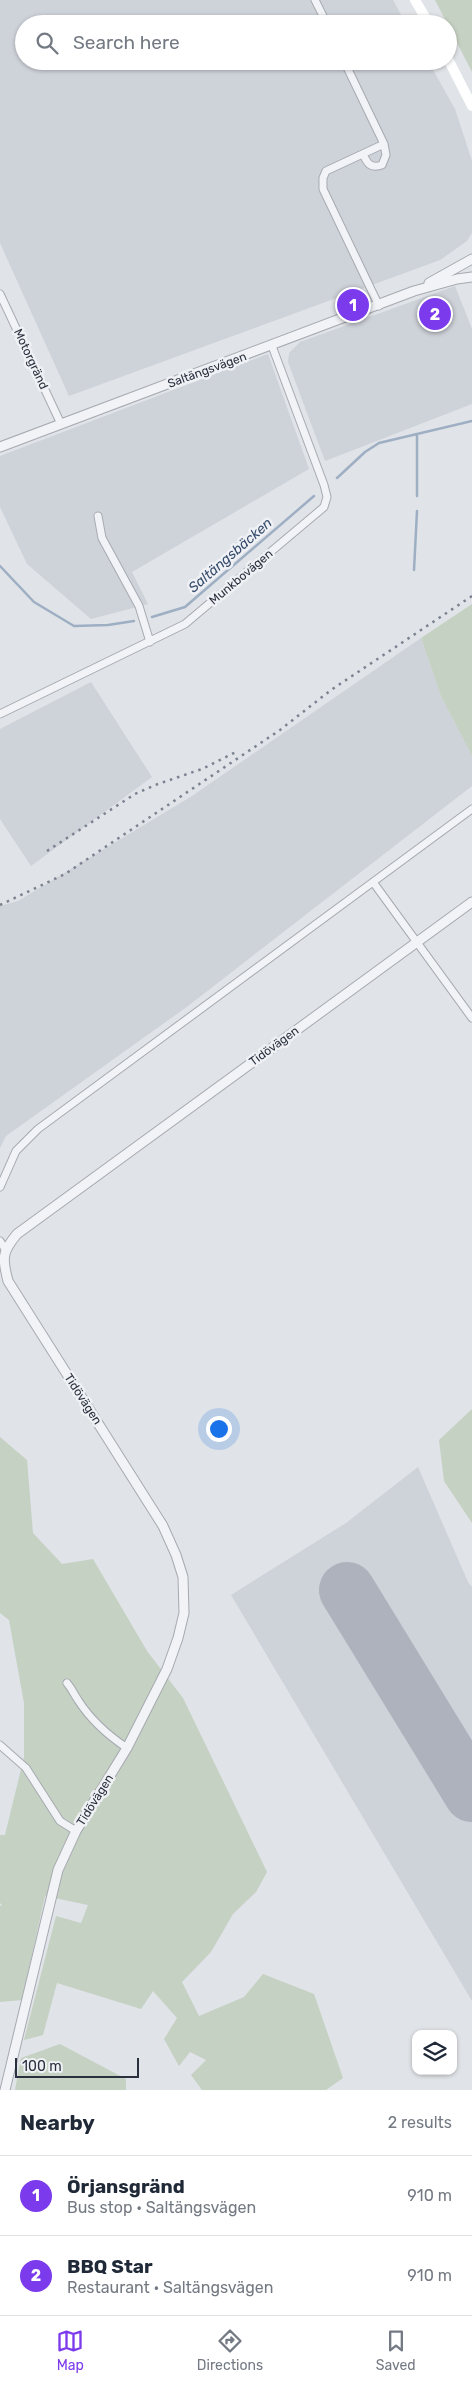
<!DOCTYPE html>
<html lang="en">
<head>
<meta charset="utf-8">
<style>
	body { margin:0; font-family:Rubik,sans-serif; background:#f2f2f3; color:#1f2937 }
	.controls { position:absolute; right:15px; bottom:15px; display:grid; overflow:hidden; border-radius:10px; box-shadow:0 1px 4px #0004 }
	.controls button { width:45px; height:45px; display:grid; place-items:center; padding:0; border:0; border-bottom:1px solid #e0e1e3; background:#fff; color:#1f2937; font:25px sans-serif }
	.scale { position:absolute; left:15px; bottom:12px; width:124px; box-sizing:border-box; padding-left:5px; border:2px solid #2a303d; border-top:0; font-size:14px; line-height:18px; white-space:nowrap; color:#2a303d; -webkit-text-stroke:4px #eff1f5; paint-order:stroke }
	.you { position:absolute; left:218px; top:1428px; width:18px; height:18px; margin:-12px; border:4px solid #fff; border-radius:50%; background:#1a73e8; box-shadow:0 0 0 8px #1a73e833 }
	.badge { display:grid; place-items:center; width:32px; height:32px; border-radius:50%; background:#7c3aed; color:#fff; font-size:16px; font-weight:700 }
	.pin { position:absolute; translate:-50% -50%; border:2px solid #fff; box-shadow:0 1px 5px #0006 }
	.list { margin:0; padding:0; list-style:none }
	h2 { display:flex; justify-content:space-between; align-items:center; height:65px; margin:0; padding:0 20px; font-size:21px }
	h2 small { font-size:16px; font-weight:400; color:#747a83 }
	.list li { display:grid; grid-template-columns:32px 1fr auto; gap:15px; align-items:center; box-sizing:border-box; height:80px; padding:0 20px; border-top:1px solid #e0e1e3 }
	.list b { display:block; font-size:19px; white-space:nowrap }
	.list p { margin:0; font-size:16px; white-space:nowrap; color:#747a83 }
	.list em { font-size:16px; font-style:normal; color:#747a83 }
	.icon { flex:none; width:28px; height:28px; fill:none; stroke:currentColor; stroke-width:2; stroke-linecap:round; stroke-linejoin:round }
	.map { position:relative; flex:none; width:472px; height:2090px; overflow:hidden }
	.search { position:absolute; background:#fff; box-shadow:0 1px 4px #0004; left:15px; right:15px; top:15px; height:55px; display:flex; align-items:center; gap:12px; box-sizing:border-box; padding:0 18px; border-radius:28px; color:#747a83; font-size:19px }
	.sheet { height:225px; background:#fff }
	nav { display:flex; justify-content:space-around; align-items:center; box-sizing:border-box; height:70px; border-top:1px solid #e0e1e3; background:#fff; font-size:14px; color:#747a83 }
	nav a { display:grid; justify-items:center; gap:2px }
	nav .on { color:#7c3aed }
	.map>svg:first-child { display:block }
</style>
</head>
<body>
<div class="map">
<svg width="472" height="2090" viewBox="0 0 472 2090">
	<rect width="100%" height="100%" fill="#e0e3e7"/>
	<path fill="#ced2d9" d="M 0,0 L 393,0 L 406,24 L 24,24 L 24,61 L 428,61 L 455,109 L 472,161 L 472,233 L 467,241 L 440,260 L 69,396 L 0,243 Z
		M 455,286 L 472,329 L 472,404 L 325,461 L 288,362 L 289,353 L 300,342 Z
		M 268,354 L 309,469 L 132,572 L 148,604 L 91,619 L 27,564 L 0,507 L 0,456 Z
		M 421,638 L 441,696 L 472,756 L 472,786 L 188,1006 L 6,1136 L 0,1148 L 0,906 L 18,901 L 192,796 Z
		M 91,682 L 152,777 L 31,866 L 0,819 L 0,729 Z
		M 418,1467 L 468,1582 L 472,1587 L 472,2001 L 231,1595 L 346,1523 Z"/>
	<path fill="#c5d1c2" d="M 435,0 L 472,0 L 472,72 Z
		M 472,604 L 472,756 L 441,696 L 421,638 Z
		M 472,1409 L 472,1523 L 444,1481 L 439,1440 Z
		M 0,1437 L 27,1460 L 33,1533 L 62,1564 L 93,1559 L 147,1651 L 183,1698 L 267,1872 L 256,1892 L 233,1914 L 211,1952 L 182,1982 L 199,2016 L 244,1997 L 263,1974 L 314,1994 L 343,2078 L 326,2090 L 202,2090 L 191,2075 L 206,2060 L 190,2052 L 179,2066 L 164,2039 L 177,2018 L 153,1991 L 141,2009 L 57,1983 L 43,2035 L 24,2040 L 56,1916 L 81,1923 L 88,1905 L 45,1896 L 22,2000 L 0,2002 L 0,1906 L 2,1905 L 0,1903 L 0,1835 L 5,1835 L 24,1757 L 24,1703 L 9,1620 L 0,1613 Z
		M 60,2044 L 126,2079 L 126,2090 L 15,2090 L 21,2058 Z"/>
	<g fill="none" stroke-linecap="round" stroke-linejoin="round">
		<path stroke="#9eafc4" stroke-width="2.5" d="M 337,478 L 365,452 L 379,443 L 472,421
			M 417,496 L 417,435
			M 0,566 L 34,602 L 74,626 L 108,625 L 134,621
			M 414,570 L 417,511
			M 152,617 L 185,607 L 314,496"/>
		<path stroke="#aeb2bc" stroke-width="56" d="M 347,1590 L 472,1794"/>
		<defs>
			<path id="minor" d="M 315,0 L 327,24
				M 344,61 L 384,144 L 326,171 L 323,178 L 323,189 L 379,306
				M 363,154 C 367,163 370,169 382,165 L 386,155 L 384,144
				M 0,294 L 61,424
				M 98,516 L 102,538 L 139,606 L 150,642
				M 0,714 L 185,624 L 324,507 L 327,497 L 324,485 L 272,346
				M 373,882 L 472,1018
				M 0,1187 L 16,1151 L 38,1129 L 472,809
				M 0,1241 L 5,1249
				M 67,1683 C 72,1689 74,1694 78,1700 C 90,1719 109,1736 127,1748
				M 0,1745 L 26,1768 L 60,1821 L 76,1831"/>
			<path id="tertiary" d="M 429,283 L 472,259
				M 0,447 L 414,291 L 457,279 L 472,277
				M 5,2090 L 58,1870 L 76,1831 L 127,1748 L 167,1669 L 178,1638 L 184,1613 L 183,1577 L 176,1555 L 163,1526 L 8,1281 C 2,1258 2,1252 17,1234 L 472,902"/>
		</defs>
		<use href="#minor" stroke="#a6aab1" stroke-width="9"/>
		<use href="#tertiary" stroke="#a6aab1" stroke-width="11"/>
		<use href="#minor" stroke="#f2f3f6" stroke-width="7"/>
		<use href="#tertiary" stroke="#f2f3f6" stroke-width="9"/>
		<path stroke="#fff" stroke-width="10" d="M 415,0 L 429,24
			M 448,59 L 472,106"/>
		<path stroke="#7b8290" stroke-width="2.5" stroke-dasharray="2.5 5" stroke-linecap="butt" d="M 47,851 L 135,794 L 158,784 L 202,769 L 238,751
			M 0,905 L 65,874 L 280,730 L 331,690 L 472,596"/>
	</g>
	<g text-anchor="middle" stroke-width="5" stroke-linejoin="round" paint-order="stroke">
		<g font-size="12" fill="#2a303d" stroke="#eff1f5">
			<text transform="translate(31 359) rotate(65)" y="4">Motorgränd</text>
			<text transform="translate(207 370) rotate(-20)" y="4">Saltängsvägen</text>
			<text transform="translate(241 577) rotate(-40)" y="4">Munkbovägen</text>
			<text transform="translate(274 1046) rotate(-36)" y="4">Tidövägen</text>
			<text transform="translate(83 1399) rotate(57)" y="4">Tidövägen</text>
			<text transform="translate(95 1800) rotate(-58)" y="4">Tidövägen</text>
		</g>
		<g font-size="14" font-style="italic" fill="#384d6d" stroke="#eff1f5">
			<text transform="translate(230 555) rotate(-41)" y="5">Saltängsbäcken</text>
		</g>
	</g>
</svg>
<div class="controls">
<button><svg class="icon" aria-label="layers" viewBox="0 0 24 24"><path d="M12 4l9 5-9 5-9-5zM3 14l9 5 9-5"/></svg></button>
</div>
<div class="scale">100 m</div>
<div class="you"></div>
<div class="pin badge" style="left:353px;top:305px">1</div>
<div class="pin badge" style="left:435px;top:314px">2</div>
<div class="search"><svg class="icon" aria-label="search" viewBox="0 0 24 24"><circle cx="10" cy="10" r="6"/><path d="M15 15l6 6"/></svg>Search here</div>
</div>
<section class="sheet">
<h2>Nearby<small>2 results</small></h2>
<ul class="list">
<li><span class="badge">1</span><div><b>Örjansgränd</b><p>Bus stop · Saltängsvägen</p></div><em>910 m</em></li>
<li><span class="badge">2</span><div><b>BBQ Star</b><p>Restaurant · Saltängsvägen</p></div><em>910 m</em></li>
</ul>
</section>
<nav>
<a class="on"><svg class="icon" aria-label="map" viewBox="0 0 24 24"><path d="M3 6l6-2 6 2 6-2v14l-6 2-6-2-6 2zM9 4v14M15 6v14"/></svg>Map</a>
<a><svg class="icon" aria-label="directions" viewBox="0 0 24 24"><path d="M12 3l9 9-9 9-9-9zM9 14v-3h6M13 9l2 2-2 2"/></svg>Directions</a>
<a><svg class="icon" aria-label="saved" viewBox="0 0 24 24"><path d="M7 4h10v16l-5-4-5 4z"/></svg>Saved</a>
</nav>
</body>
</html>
